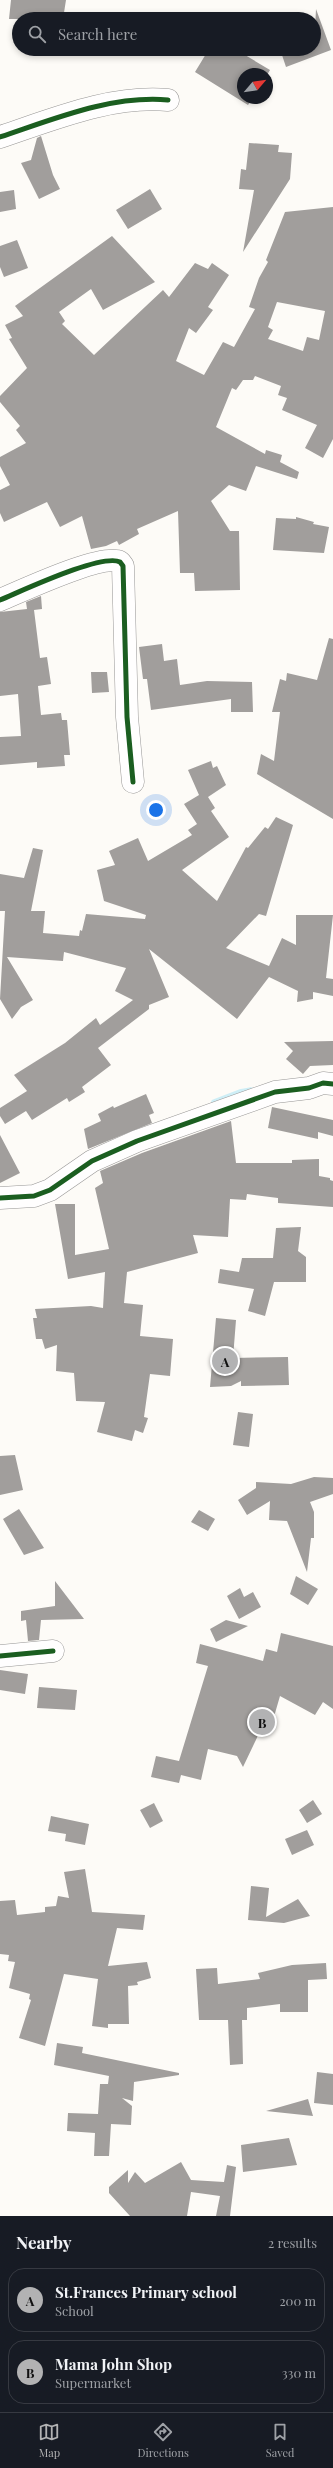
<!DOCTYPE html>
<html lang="en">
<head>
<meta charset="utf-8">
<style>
	body { margin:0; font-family:"Playfair Display",serif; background:#242831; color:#f1f3f6 }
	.compass { position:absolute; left:237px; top:68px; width:36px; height:36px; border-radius:50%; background:#171b24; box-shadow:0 2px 6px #0003; rotate:61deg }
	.you { position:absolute; left:156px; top:810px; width:14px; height:14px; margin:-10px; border:3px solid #fff; border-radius:50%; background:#1a73e8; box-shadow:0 0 0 6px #1a73e833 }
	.badge { display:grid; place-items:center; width:26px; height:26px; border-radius:50%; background:#b2b2b3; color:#111; font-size:13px; font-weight:700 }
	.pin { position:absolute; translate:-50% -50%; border:2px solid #fff; box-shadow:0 1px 4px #0006 }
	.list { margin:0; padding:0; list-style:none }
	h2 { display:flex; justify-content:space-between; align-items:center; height:52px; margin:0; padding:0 16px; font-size:17px }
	h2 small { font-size:13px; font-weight:400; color:#9ea1a6 }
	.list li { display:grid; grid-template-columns:26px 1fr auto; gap:12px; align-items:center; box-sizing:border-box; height:64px; margin:0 8px 8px; padding:0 8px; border:1px solid #363941; border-radius:16px }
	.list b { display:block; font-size:15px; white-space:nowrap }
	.list p { margin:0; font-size:13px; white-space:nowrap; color:#9ea1a6 }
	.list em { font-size:13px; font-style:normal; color:#9ea1a6 }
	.icon { flex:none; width:22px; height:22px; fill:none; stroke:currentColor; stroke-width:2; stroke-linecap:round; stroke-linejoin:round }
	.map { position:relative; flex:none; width:333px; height:2216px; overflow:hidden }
	.search { position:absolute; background:#171b24; box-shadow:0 2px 6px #0003; left:12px; right:12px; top:12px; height:44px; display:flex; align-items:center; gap:10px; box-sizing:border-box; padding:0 14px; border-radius:22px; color:#9ea1a6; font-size:15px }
	.sheet { height:196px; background:#171b24 }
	nav { display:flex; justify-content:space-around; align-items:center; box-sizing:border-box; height:56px; border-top:1px solid #363941; background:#171b24; font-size:11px; color:#9ea1a6 }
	nav a { display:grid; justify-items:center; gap:2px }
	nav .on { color:#b2b2b3 }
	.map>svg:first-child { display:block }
</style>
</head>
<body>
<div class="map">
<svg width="333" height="2216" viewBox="0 0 333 2216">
	<rect width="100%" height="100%" fill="#fdfbf7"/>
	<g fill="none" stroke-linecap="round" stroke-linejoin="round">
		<path stroke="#ceeef6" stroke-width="5.5" d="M 214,1102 L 240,1092 L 251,1090"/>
	</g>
	<path fill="#a19e9c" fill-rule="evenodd" d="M 11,0 L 66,0 L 63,19 L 9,19 Z
		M 316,9 L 331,50 L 286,67 L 280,49 L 314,49 Z
		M 209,49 L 235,49 L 270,70 L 267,75 L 243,74 L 243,98 L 253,98 L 248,105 L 195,72 Z
		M 41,136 L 53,175 L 60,189 L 39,199 L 21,163 L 31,160 L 37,138 Z
		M 249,143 L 279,145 L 278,152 L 292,153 L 290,179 L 243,252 L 254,190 L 239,189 L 241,169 L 246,170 Z
		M 150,189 L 162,209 L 128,229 L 116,210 Z
		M 14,190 L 16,209 L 0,212 L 0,192 Z
		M 333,207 L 333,439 L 323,458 L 305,448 L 317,425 L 282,410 L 287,398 L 278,395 L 281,386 L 255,376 L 253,380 L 243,380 L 236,390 L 232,388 L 216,427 L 265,454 L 266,450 L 282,455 L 280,462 L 299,472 L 297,479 L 256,466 L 246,491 L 229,485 L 211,501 L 230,531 L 239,531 L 240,590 L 195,591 L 194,573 L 180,573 L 178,511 L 137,529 L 139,534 L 119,545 L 117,541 L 106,546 L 91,549 L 82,516 L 60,527 L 47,502 L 4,522 L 0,513 L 0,490 L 10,485 L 0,466 L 0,457 L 26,443 L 16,430 L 20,426 L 0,402 L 0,396 L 27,368 L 9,339 L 12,338 L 5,325 L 23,316 L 15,306 L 112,236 L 155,282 L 103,310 L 91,289 L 59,312 L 65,321 L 62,324 L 94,355 L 163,290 L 169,297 L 195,263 L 208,269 L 212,263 L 229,275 L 208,307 L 213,310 L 196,333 L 189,328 L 176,361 L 204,375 L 223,342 L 234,347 L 255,309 L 249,307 L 259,278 L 268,262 L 266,260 L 285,212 ZM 277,302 L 325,311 L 319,340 L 307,337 L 303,351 L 268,339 L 273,330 L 268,327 Z
		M 17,240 L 28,268 L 4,277 L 0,267 L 0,246 Z
		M 296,517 L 314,522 L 313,524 L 329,527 L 324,553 L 273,550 L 276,518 L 296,519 Z
		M 41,596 L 42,609 L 34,610 L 40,658 L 47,657 L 51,684 L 38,686 L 41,715 L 61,713 L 62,720 L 67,720 L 70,755 L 64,755 L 65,766 L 37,768 L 37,762 L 0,765 L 0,737 L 21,736 L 18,694 L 0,696 L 0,612 L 27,609 L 26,602 Z
		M 329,638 L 333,639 L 333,819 L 257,774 L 261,754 L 274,761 L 280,712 L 272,712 L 280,679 L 286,681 L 287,673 L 317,680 Z
		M 162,644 L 164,661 L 177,659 L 180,685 L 207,681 L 252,682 L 253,712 L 231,712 L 231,699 L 151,710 L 147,679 L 143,679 L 139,647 Z
		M 91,672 L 107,672 L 109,692 L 92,693 Z
		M 211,761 L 213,768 L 217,766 L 226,785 L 208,797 L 215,808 L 211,811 L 229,837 L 182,870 L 217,901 L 246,847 L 248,848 L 265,827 L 268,829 L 276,817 L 293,825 L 266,916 L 259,914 L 226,948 L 269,966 L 282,938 L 296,945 L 296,915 L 333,915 L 326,978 L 333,979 L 333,996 L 313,992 L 313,999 L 297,1002 L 298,991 L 269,977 L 237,1019 L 149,949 L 169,997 L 149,1005 L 149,1009 L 98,1048 L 111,1065 L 82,1087 L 85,1092 L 69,1102 L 67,1098 L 32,1120 L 26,1111 L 5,1124 L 0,1116 L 0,1108 L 27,1091 L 14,1075 L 65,1043 L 96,1018 L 100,1025 L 133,1000 L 115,991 L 126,968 L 64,952 L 63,961 L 7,957 L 33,1000 L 21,1007 L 12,1019 L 0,999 L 5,911 L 0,911 L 0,874 L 24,878 L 33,848 L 43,850 L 31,911 L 45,911 L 43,933 L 79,936 L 80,930 L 82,931 L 86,914 L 145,919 L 146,915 L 104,901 L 97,870 L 115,865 L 109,851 L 138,838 L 148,861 L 192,835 L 188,830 L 197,824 L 184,804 L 199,795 L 188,770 Z
		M 333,1041 L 333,1065 L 310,1066 L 303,1074 L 286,1059 L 293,1051 L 284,1042 Z
		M 146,1094 L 154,1113 L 149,1115 L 152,1123 L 88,1149 L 84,1129 L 101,1121 L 98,1114 L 113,1106 L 114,1108 Z
		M 272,1107 L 333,1120 L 333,1136 L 318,1132 L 318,1139 L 268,1128 Z
		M 231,1121 L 236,1163 L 292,1163 L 292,1160 L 319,1159 L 319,1176 L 330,1178 L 330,1180 L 333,1181 L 333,1207 L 278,1203 L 278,1198 L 247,1194 L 246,1200 L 230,1199 L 228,1237 L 193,1235 L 198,1253 L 127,1272 L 124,1303 L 143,1305 L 140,1336 L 173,1339 L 170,1376 L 150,1374 L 144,1417 L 148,1418 L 143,1433 L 135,1430 L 132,1441 L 97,1432 L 105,1402 L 76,1401 L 74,1373 L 56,1371 L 57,1345 L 45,1349 L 42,1339 L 36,1339 L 33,1318 L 37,1318 L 35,1309 L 91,1306 L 103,1308 L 105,1272 L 68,1279 L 55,1204 L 75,1204 L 75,1255 L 109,1249 L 95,1188 L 103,1183 L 100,1171 L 142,1153 Z
		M 0,1135 L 20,1173 L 0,1183 Z
		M 301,1227 L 298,1251 L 306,1257 L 306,1282 L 274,1282 L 265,1316 L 248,1311 L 254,1289 L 218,1283 L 220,1269 L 239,1272 L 242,1258 L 273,1258 L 276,1228 Z
		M 216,1318 L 236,1320 L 233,1358 L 288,1357 L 289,1385 L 241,1386 L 241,1381 L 231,1386 L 210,1387 Z
		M 238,1412 L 253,1414 L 249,1447 L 233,1445 Z
		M 15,1455 L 23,1490 L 0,1495 L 0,1456 Z
		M 314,1477 L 333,1478 L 333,1494 L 310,1502 L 314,1512 L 314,1538 L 311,1538 L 307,1572 L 287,1521 L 269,1520 L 270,1501 L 247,1515 L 238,1500 L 256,1488 L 256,1482 L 291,1484 Z
		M 19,1509 L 44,1548 L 24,1555 L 3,1519 Z
		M 199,1510 L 215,1519 L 208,1531 L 191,1522 Z
		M 296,1576 L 318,1589 L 308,1605 L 290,1594 Z
		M 55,1581 L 84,1619 L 41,1620 L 39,1640 L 28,1641 L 26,1620 L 21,1621 L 21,1611 L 55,1606 Z
		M 240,1588 L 244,1597 L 253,1592 L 261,1607 L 239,1619 L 227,1596 Z
		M 226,1620 L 248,1626 L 216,1642 L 210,1629 Z
		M 281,1633 L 333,1646 L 333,1709 L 323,1702 L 315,1715 L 280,1696 L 271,1727 L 263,1725 L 243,1767 L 237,1756 L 208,1749 L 201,1780 L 181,1775 L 179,1783 L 151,1777 L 156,1756 L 179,1761 L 208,1666 L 196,1663 L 200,1644 L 263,1661 L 266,1649 L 277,1652 Z
		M 0,1670 L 28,1674 L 25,1694 L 0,1690 Z
		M 39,1687 L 77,1690 L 75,1710 L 37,1708 Z
		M 313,1800 L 322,1814 L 307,1823 L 299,1810 Z
		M 154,1803 L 163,1821 L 150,1828 L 140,1810 Z
		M 51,1816 L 89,1824 L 85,1845 L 65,1841 L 66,1834 L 48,1831 Z
		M 307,1830 L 314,1845 L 292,1855 L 285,1839 Z
		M 85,1869 L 92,1912 L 145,1915 L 143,1930 L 117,1928 L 108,1966 L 147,1962 L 151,1978 L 137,1982 L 138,1985 L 128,1986 L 129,2024 L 108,2024 L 108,2028 L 92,2026 L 98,1979 L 64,1974 L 45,2046 L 19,2038 L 31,2000 L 29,1999 L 30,1994 L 9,1988 L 15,1962 L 8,1961 L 9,1955 L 0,1954 L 0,1901 L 15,1900 L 17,1915 L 45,1912 L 45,1907 L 56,1906 L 58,1896 L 69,1898 L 64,1872 Z
		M 251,1886 L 269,1888 L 266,1917 L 298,1899 L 310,1916 L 284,1923 L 248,1920 Z
		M 326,1963 L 327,1979 L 308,1980 L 308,2012 L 280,2012 L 280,2004 L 247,2008 L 247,2020 L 242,2020 L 243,2064 L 230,2065 L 228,2020 L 199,2020 L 196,1969 L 217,1968 L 218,1984 L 260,1979 L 258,1973 L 292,1965 Z
		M 57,2043 L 83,2047 L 82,2053 L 179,2073 L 179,2075 L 134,2082 L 133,2101 L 122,2098 L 132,2106 L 131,2125 L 111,2124 L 109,2156 L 94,2156 L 95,2133 L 67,2131 L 68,2113 L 98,2114 L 100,2084 L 108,2084 L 109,2076 L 54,2065 Z
		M 317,2072 L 333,2074 L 333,2105 L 314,2103 Z
		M 308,2099 L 313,2116 L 266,2111 Z
		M 289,2138 L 297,2165 L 243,2172 L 241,2145 Z
		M 181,2162 L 191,2180 L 224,2182 L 227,2165 L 236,2167 L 230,2216 L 216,2216 L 220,2196 L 191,2192 L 187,2216 L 130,2216 L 109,2193 L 109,2187 L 128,2170 L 128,2183 L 135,2172 L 145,2183 Z"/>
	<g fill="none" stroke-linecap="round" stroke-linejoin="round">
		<defs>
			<path id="minor" d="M 0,137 C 54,119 111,95 168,100
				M 0,600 C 22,591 102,553 120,562 L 123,566 L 127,717 L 133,782
				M 0,1198 L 34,1196 L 50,1190 L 92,1161 L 137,1141 L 275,1092 L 309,1088 L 323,1083 L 333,1084
				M 0,1656 L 53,1651"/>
		</defs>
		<use href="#minor" stroke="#979695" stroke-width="23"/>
		<use href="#minor" stroke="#fffefe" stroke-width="22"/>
		<defs>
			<path id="cycleway" d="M 0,137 C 54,119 111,95 168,100
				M 0,600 C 22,591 102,553 120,562 L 123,566 L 127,717 L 133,782
				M 0,1198 L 34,1196 L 50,1190 L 92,1161 L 137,1141 L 275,1092 L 309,1088 L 323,1083 L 333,1084
				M 0,1656 L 53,1651"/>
		</defs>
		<use href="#cycleway" stroke="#fff" stroke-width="8"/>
		<use href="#cycleway" stroke="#1b5e20" stroke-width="5"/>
	</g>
</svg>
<svg class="compass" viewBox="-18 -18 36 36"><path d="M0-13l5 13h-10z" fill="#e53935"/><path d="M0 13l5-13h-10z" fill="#9ea1a6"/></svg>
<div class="you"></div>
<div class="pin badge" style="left:225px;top:1361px">A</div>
<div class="pin badge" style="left:262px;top:1722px">B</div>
<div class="search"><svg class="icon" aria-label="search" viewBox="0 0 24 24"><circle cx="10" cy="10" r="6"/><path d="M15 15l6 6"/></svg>Search here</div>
</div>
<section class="sheet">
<h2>Nearby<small>2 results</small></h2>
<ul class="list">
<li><span class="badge">A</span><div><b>St.Frances Primary school</b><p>School</p></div><em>200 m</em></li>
<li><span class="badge">B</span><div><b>Mama John Shop</b><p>Supermarket</p></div><em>330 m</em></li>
</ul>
</section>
<nav>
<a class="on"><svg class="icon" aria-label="map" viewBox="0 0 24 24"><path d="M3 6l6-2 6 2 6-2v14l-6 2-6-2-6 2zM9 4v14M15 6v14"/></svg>Map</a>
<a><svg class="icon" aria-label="directions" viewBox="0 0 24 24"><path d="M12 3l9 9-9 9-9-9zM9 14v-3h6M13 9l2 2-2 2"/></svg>Directions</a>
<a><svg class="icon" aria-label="saved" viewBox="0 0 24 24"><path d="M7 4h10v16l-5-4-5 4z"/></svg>Saved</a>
</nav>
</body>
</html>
